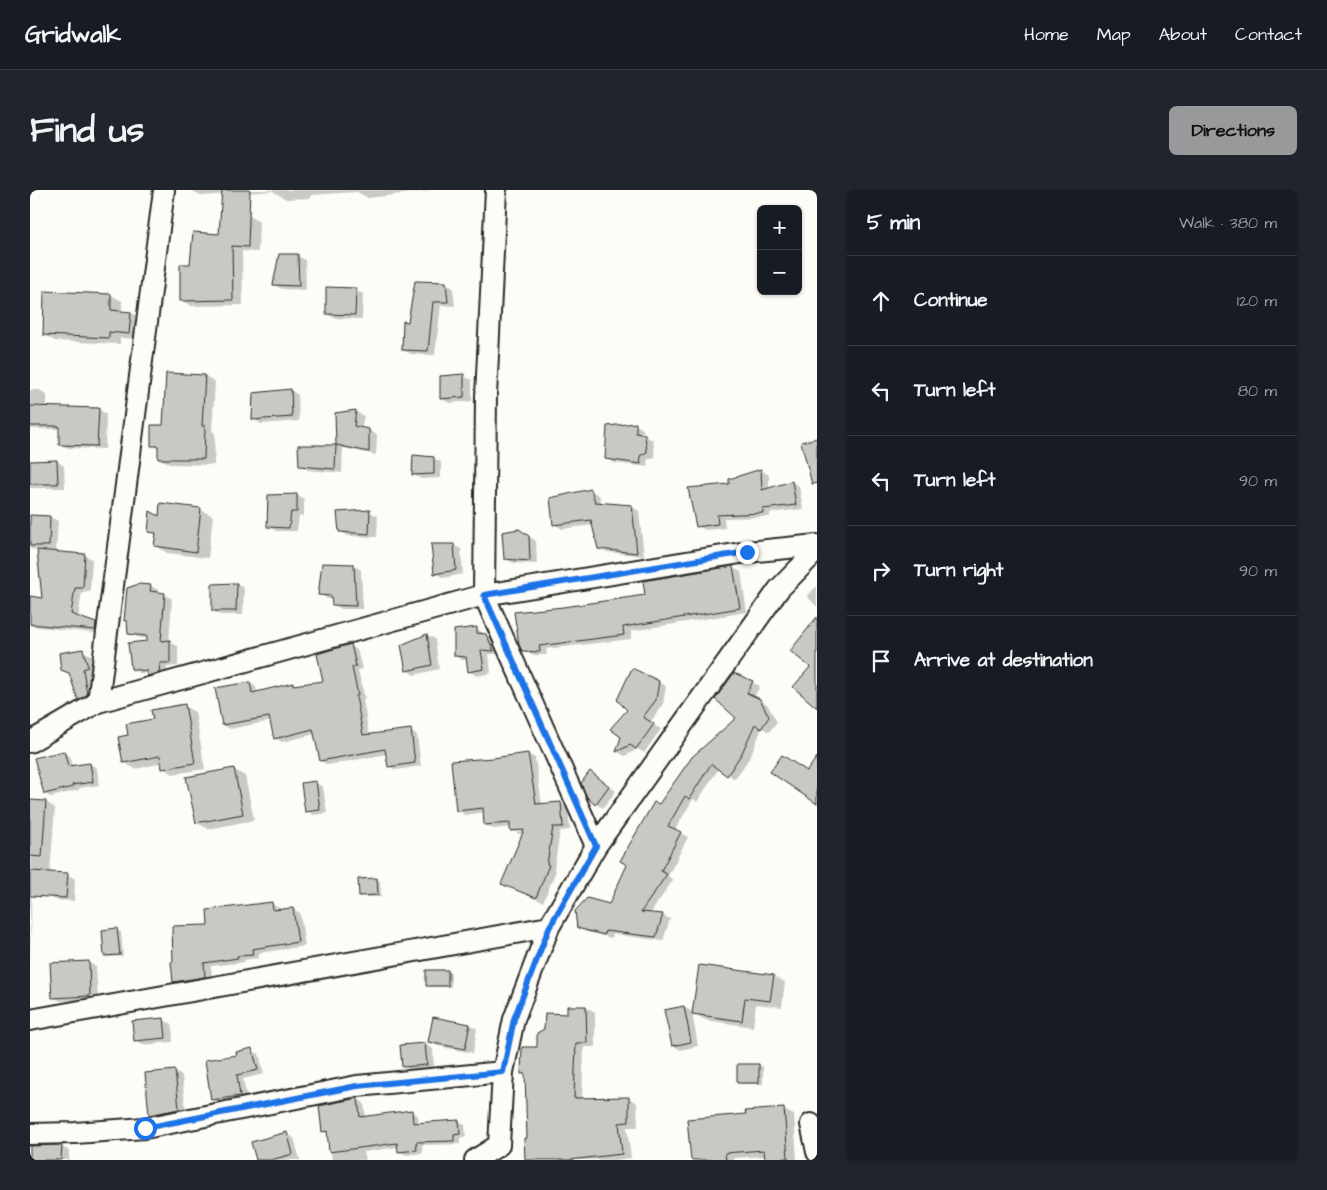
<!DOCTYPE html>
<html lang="en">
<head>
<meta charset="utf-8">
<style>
	body { margin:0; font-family:"Architects Daughter",sans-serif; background:#20242c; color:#f1f3f6 }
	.controls { position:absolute; right:15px; top:15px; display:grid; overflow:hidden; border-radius:8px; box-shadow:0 1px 4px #0004 }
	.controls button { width:45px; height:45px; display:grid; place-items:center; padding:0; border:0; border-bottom:1px solid #363941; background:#171b24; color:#f1f3f6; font:25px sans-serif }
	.stop { position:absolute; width:15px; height:15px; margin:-11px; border:4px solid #1a73e8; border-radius:50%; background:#fff }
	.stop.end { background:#1a73e8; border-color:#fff; box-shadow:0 1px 5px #0008 }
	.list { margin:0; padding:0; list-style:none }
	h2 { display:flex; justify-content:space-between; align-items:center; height:65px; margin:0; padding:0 20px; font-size:21px }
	h2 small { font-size:16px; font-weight:400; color:#9ea1a6 }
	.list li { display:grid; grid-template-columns:32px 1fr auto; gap:15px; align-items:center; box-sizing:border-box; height:90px; padding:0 20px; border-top:1px solid #363941 }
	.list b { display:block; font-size:19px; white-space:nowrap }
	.list em { font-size:16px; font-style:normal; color:#9ea1a6 }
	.icon { flex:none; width:28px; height:28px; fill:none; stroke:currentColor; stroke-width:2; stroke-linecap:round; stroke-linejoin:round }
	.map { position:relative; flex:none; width:787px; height:970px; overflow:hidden; border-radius:8px }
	header { display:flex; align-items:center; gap:30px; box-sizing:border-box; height:70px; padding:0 25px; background:#171b24; border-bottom:1px solid #363941 }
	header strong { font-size:24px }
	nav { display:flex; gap:28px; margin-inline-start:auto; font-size:18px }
	.intro { display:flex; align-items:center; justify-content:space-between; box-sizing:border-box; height:120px; padding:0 30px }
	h1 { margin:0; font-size:35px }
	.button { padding:12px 22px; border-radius:8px; background:#98999b; color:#111; font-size:18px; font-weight:700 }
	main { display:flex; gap:30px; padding:0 30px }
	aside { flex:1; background:#171b24; border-radius:8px; box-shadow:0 1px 4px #0004 }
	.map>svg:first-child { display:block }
</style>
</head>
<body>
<header>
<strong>Gridwalk</strong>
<nav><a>Home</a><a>Map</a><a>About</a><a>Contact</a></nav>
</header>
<div class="intro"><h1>Find us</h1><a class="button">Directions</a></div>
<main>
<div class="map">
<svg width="787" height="970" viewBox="0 0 787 970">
	<rect width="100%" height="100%" fill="#fdfcf7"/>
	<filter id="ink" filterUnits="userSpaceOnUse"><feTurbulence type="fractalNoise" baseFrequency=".02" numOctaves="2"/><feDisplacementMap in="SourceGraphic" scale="10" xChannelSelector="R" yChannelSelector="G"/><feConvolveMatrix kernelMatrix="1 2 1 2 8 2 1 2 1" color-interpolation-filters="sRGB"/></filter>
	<g filter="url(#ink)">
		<path fill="#0003" fill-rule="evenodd" d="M 161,0 L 398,0 L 398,1 L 338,8 L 327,2 L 281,5 L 281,8 L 256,9 L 244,2 L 244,1 L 171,6 Z
			M 219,25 L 229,31 L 228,62 L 212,61 L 213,115 L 161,116 L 151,110 L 161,76 L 190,45 Z
			M 267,66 L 275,70 L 276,100 L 252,99 L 244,95 Z
			M 416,93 L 423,98 L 425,116 L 411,115 L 405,165 L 381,164 L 373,160 L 379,133 Z
			M 325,100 L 333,104 L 332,129 L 304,128 L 297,124 Z
			M 81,105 L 92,111 L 92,122 L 101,123 L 112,129 L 110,149 L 90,148 L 90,154 L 25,151 L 14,145 Z
			M 175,186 L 185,192 L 182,241 L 185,243 L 184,275 L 140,274 L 129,268 L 130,259 L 122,255 Z
			M 434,186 L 442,190 L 442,211 L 419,213 L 411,208 L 411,187 Z
			M 0,200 L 10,200 L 17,205 L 17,217 L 68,219 L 76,224 L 75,259 L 38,258 L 30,254 L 31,239 L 0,239 Z
			M 261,200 L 268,205 L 269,231 L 231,234 L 223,229 Z
			M 326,222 L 334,226 L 331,239 L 339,240 L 347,245 L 346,265 L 313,258 L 312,283 L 278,280 L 271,275 L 270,257 L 307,256 L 306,224 Z
			M 606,235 L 613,239 L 613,245 L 623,250 L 625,267 L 617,270 L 618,277 L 584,273 L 576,268 Z
			M 403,268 L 411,272 L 411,288 L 391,289 L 383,284 Z
			M 27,271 L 34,276 L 35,298 L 0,298 L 0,272 Z
			M 731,280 L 739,285 L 739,299 L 762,292 L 769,296 L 773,319 L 740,323 L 740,327 L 694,328 L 695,338 L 675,340 L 668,336 L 701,295 L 700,290 Z
			M 561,301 L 569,305 L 572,314 L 601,316 L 609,321 L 614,366 L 577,362 L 569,358 L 563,335 L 532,339 L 524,334 Z
			M 267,305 L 274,309 L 274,326 L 269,326 L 267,341 L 246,341 L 238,336 Z
			M 131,315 L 171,320 L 183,326 L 178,368 L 137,363 L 125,356 L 127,345 L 119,341 L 130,327 Z
			M 340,322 L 348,326 L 347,347 L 318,346 L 310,341 L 308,324 Z
			M 0,326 L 20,327 L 28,331 L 26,362 L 54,365 L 62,369 L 60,402 L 52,402 L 48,428 L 73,439 L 73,444 L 0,436 L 0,407 L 13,409 L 8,360 L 0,359 Z
			M 497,345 L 506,351 L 507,374 L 483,373 L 476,369 Z
			M 423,355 L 431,359 L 433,384 L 413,388 L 405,383 Z
			M 323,375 L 331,380 L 333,419 L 311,419 L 303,414 L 303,409 L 297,409 L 290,404 Z
			M 703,378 L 711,382 L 717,422 L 601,441 L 601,449 L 516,459 L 517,465 L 501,465 L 493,460 L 533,418 L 617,406 Z
			M 207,394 L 214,398 L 213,425 L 191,425 L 183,421 Z
			M 121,396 L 128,400 L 128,403 L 134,404 L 142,409 L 139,452 L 148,456 L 148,476 L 137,477 L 136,487 L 126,490 L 119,484 L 109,483 L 102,479 L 118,452 L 118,449 L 107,447 L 99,443 L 98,432 L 96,430 Z
			M 787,396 L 787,417 L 777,406 Z
			M 447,439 L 464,450 L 471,464 L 459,464 L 461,483 L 447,486 L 439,481 L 438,470 L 432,470 L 425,466 Z
			M 397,445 L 405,449 L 409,479 L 384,485 L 377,480 Z
			M 321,456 L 327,460 L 332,479 L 328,480 L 335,509 L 333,509 L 339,546 L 380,541 L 387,545 L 391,576 L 366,580 L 359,576 L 357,564 L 298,575 L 291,571 L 285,544 L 252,552 L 245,548 L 241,531 L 200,539 L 193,535 L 220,493 L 226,497 L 227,503 L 263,495 L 266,496 L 295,492 Z
			M 53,461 L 61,465 L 65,482 L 60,483 L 64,509 L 56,514 L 49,509 L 41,484 L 32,479 Z
			M 704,484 L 730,496 L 724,507 L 737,514 L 747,532 L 739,542 L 732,538 L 720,567 L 705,589 L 689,578 L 667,612 L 663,609 L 645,640 L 658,647 L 638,686 L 643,690 L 620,724 L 632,725 L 640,729 L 633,751 L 583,744 L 582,748 L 556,742 L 548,737 L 580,716 L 629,616 L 708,528 Z
			M 628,492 L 636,496 L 633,514 L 620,533 L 631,539 L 614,563 L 608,559 L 595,566 L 588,562 L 593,546 Z
			M 154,516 L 165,522 L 175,579 L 143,584 L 133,578 L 132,573 L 105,579 L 95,573 L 100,546 L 124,530 Z
			M 34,562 L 40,566 L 43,577 L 60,574 L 67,578 L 69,595 L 49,598 L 49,600 L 21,607 L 15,604 Z
			M 498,564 L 505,568 L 512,615 L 531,613 L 538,618 L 540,640 L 530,641 L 524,679 L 526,681 L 513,712 L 472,694 L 493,644 L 489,644 L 482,640 L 481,637 L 463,639 L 455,635 L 454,622 L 435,625 L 427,620 L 463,569 ZM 487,639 L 500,640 L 487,642 Z
			M 203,579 L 215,586 L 224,630 L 179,639 L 167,633 Z
			M 561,583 L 586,601 L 573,618 L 566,614 L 558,606 Z
			M 286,593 L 293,597 L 297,623 L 284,625 L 277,621 Z
			M 0,611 L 16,612 L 25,618 L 20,683 L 37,684 L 45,689 L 44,711 L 25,710 L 17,706 L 2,684 L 0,783 Z
			M 347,689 L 350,691 L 351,707 L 334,707 L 331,705 Z
			M 242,714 L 249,718 L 249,721 L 263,719 L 270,723 L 275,756 L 229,763 L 229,768 L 214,770 L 215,772 L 181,776 L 182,790 L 151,796 L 144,792 Z
			M 87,740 L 91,742 L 93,766 L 78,767 L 75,765 L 73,741 Z
			M 58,772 L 66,777 L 68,809 L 31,811 L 23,807 Z
			M 418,781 L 421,783 L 421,797 L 401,797 L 397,795 Z
			M 743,786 L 755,792 L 752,817 L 726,814 L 723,837 L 675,830 L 662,822 L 668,856 L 650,860 L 643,855 L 654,817 L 664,823 Z
			M 538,817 L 556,817 L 565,822 L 565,857 L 554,857 L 552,909 L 599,908 L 607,913 L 608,937 L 597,937 L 601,968 L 585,970 L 496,970 L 498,949 L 496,886 L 492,883 L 508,859 L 538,825 Z
			M 404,828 L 440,835 L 447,839 L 443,863 L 407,856 L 399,852 Z
			M 134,830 L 142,834 L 143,852 L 113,855 L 105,850 Z
			M 395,854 L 403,859 L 404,879 L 381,880 L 373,876 Z
			M 222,860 L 229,864 L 234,884 L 213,889 L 217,909 L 188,913 L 182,909 L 209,866 Z
			M 709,875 L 729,875 L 733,877 L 733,894 L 712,894 L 709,892 Z
			M 145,882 L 152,886 L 156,923 L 128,929 L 120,924 Z
			M 327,909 L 334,913 L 336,928 L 381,922 L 388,925 L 389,934 L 429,931 L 435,935 L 436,947 L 430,948 L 430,954 L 392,955 L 393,963 L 376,965 L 369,961 L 368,957 L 334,962 L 336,970 L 302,970 L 298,944 L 294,941 Z
			M 754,920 L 764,925 L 767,970 L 738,970 L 736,969 L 736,966 L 704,968 L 704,970 L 662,970 L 717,925 Z
			M 257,944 L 264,948 L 270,970 L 228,970 Z
			M 31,956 L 39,961 L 39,970 L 1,970 Z"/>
		<path fill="#c9c8c4" stroke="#2b2b2b" d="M 192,0 L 220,0 L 218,57 L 202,56 L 203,110 L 150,111 L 150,74 L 160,74 L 163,42 L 189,44 Z
			M 249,64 L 268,64 L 269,96 L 243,95 Z
			M 385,91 L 416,92 L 418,112 L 403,112 L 398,161 L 372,160 L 373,131 L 378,132 Z
			M 296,97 L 326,98 L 325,125 L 296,124 Z
			M 14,101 L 81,104 L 81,120 L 101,122 L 99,144 L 79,142 L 79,148 L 13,145 Z
			M 136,183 L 175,185 L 172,236 L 175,236 L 174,269 L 128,269 L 128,256 L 121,256 L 121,235 L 133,235 Z
			M 434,184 L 434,207 L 410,209 L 410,186 Z
			M 261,199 L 262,227 L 222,230 L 223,203 Z
			M 0,216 L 69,218 L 67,256 L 29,255 L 29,236 L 0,236 Z
			M 326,220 L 324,236 L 339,239 L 339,262 L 306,255 L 305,223 Z
			M 606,233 L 606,243 L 615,245 L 617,262 L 610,266 L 611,274 L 575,269 L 577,236 Z
			M 787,248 L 787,293 L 782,294 L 771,252 Z
			M 268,255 L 306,255 L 305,279 L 269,276 Z
			M 383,265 L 404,267 L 404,284 L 382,285 Z
			M 27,270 L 28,294 L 0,294 L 0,271 Z
			M 731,279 L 732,300 L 762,291 L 766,315 L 733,319 L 733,323 L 687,325 L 688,334 L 666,337 L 658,298 L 699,294 L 699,289 Z
			M 561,299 L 565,312 L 602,315 L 607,363 L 568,359 L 561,330 L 523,335 L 520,308 Z
			M 267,304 L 267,322 L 261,322 L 259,338 L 237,337 L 238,305 Z
			M 130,313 L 171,318 L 166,362 L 124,356 L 126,343 L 118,342 L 120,321 L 129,326 Z
			M 340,320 L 339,344 L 309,342 L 307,322 Z
			M 0,325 L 20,326 L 19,356 L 0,356 Z
			M 489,339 L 499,346 L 500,371 L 474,369 L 472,342 Z
			M 401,354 L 424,354 L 426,380 L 404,384 Z
			M 7,360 L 55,364 L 53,398 L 45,398 L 41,424 L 66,433 L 65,440 L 0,434 L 0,406 L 12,408 Z
			M 292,373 L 324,374 L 326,416 L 302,415 L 301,406 L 288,405 Z
			M 703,376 L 710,418 L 593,437 L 594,445 L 509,456 L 510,462 L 492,461 L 489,455 L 484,422 L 533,417 L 615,405 L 613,391 Z
			M 207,393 L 206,421 L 182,421 L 182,394 Z
			M 109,394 L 121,395 L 120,401 L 135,403 L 131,451 L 140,450 L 140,473 L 130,473 L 129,483 L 117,486 L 117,481 L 101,479 L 98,453 L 117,451 L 117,446 L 98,444 L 97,431 L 94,431 L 97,398 Z
			M 787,427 L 787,518 L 763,497 L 780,477 L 760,461 Z
			M 447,437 L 447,443 L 456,444 L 464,461 L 451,460 L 454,479 L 438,482 L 436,467 L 424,466 L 424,440 Z
			M 397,444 L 402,475 L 376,481 L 371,455 Z
			M 321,454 L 326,476 L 322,477 L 328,505 L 326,506 L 333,545 L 381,539 L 385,573 L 358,577 L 355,559 L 290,571 L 283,539 L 244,549 L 239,527 L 192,535 L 185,498 L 220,492 L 222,503 L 263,493 L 263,495 L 293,491 L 287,464 Z
			M 53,459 L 58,477 L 53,479 L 57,505 L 48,510 L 39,483 L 31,480 L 29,463 Z
			M 602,478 L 629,491 L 626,510 L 613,527 L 624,534 L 606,559 L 600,555 L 586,562 L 591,547 L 580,539 L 597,520 L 587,510 Z
			M 704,483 L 723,491 L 717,503 L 730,509 L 739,527 L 731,539 L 725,534 L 712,563 L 697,586 L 681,574 L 659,609 L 655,606 L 638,636 L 651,642 L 631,681 L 637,684 L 611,722 L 633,724 L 626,747 L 575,741 L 574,745 L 547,738 L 545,721 L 557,708 L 579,714 L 597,675 L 590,671 L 624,612 L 629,614 L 662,567 L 706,528 L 685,509 Z
			M 155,514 L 165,573 L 132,579 L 130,566 L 93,573 L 88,547 L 98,545 L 96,534 L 123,529 L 121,520 Z
			M 34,561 L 38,576 L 60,573 L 63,592 L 42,595 L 43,597 L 14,604 L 4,568 Z
			M 498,563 L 506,614 L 531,612 L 533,637 L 523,637 L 517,674 L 519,675 L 506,708 L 471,694 L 494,640 L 480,641 L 480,633 L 454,635 L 453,618 L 426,621 L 421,571 L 463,568 Z
			M 752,565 L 777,581 L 787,567 L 787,614 L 740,582 Z
			M 204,578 L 213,624 L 166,633 L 156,587 Z
			M 560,581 L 579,596 L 565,615 L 557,607 L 551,593 Z
			M 286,591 L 290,620 L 275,622 L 271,593 Z
			M 0,610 L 16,611 L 12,667 L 0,666 Z
			M 0,681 L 38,683 L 36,708 L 0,706 Z
			M 347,688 L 348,705 L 329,706 L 328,689 Z
			M 242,712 L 243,720 L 263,718 L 268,752 L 222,759 L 223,765 L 207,766 L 208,768 L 174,773 L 175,787 L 143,792 L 141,772 L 143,772 L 142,736 L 178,735 L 177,720 Z
			M 87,738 L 90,765 L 74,766 L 72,740 Z
			M 59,771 L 60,806 L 22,808 L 20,773 Z
			M 669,775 L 744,785 L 740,811 L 715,808 L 712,831 L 662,824 Z
			M 396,780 L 418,780 L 418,796 L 396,796 Z
			M 537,816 L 556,816 L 557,853 L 546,853 L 544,908 L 599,907 L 599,932 L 589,933 L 592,964 L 539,970 L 495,970 L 494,948 L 497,948 L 495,884 L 491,884 L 492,857 L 507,857 L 507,843 L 514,839 L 515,823 L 537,824 Z
			M 654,816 L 661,852 L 642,856 L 634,820 Z
			M 403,827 L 440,834 L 435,859 L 398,852 Z
			M 134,828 L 136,848 L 104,851 L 102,831 Z
			M 395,853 L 397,875 L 372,877 L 370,855 Z
			M 222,858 L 228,880 L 207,885 L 210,906 L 181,910 L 175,870 L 207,865 L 206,862 Z
			M 707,874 L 729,874 L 729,893 L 707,893 Z
			M 145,880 L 149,919 L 119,925 L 115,883 Z
			M 328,908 L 330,927 L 382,920 L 383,933 L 429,930 L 430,944 L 424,945 L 424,951 L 386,952 L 387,960 L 368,962 L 367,953 L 299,962 L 297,941 L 292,942 L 289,916 Z
			M 754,918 L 758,968 L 735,970 L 734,960 L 695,963 L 696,970 L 661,970 L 657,929 L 716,924 L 715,921 Z
			M 257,942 L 263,964 L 241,970 L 226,970 L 221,952 Z
			M 32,955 L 31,970 L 0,970 L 0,956 Z"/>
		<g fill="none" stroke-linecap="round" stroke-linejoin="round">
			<defs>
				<path id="minor" d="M 466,0 L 456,206 L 454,405 L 566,656
					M 68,512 L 134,0
					M 0,552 L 68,512 L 454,405 L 717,362 L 787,355
					M 0,830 L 519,737
					M 781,934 L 787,962
					M 0,944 L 45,943 L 115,938 L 327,896 L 473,882
					M 445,970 L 469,955 L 473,882 L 484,829 L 519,737 L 566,656 L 749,399 L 787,360"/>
			</defs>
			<use href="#minor" stroke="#2b2b2b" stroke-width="24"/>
			<use href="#minor" stroke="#fdfcf7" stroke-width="20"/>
		</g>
	</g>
	<g fill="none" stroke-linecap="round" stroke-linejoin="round" filter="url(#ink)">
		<path stroke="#1a73e8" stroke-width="6" d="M 115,938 L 327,896 L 473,882 L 484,829 L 519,738 L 566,656 L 454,405 L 717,362"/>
	</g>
</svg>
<div class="controls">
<button>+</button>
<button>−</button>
</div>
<div class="stop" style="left:115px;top:938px"></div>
<div class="stop end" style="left:717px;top:362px"></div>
</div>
<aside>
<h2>5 min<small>Walk · 380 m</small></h2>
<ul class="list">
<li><svg class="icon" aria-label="ahead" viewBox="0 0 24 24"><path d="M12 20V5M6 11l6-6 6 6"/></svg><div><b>Continue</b></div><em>120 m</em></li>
<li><svg class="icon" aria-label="left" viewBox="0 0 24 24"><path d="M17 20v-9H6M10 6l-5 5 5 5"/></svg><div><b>Turn left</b></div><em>80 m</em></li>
<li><svg class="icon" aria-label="left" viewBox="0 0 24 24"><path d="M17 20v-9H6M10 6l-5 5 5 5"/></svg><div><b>Turn left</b></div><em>90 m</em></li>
<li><svg class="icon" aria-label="right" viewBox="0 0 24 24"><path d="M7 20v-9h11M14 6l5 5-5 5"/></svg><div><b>Turn right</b></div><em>90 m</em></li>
<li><svg class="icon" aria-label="arrive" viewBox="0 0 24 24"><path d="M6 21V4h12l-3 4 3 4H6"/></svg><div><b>Arrive at destination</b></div></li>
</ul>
</aside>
</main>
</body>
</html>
